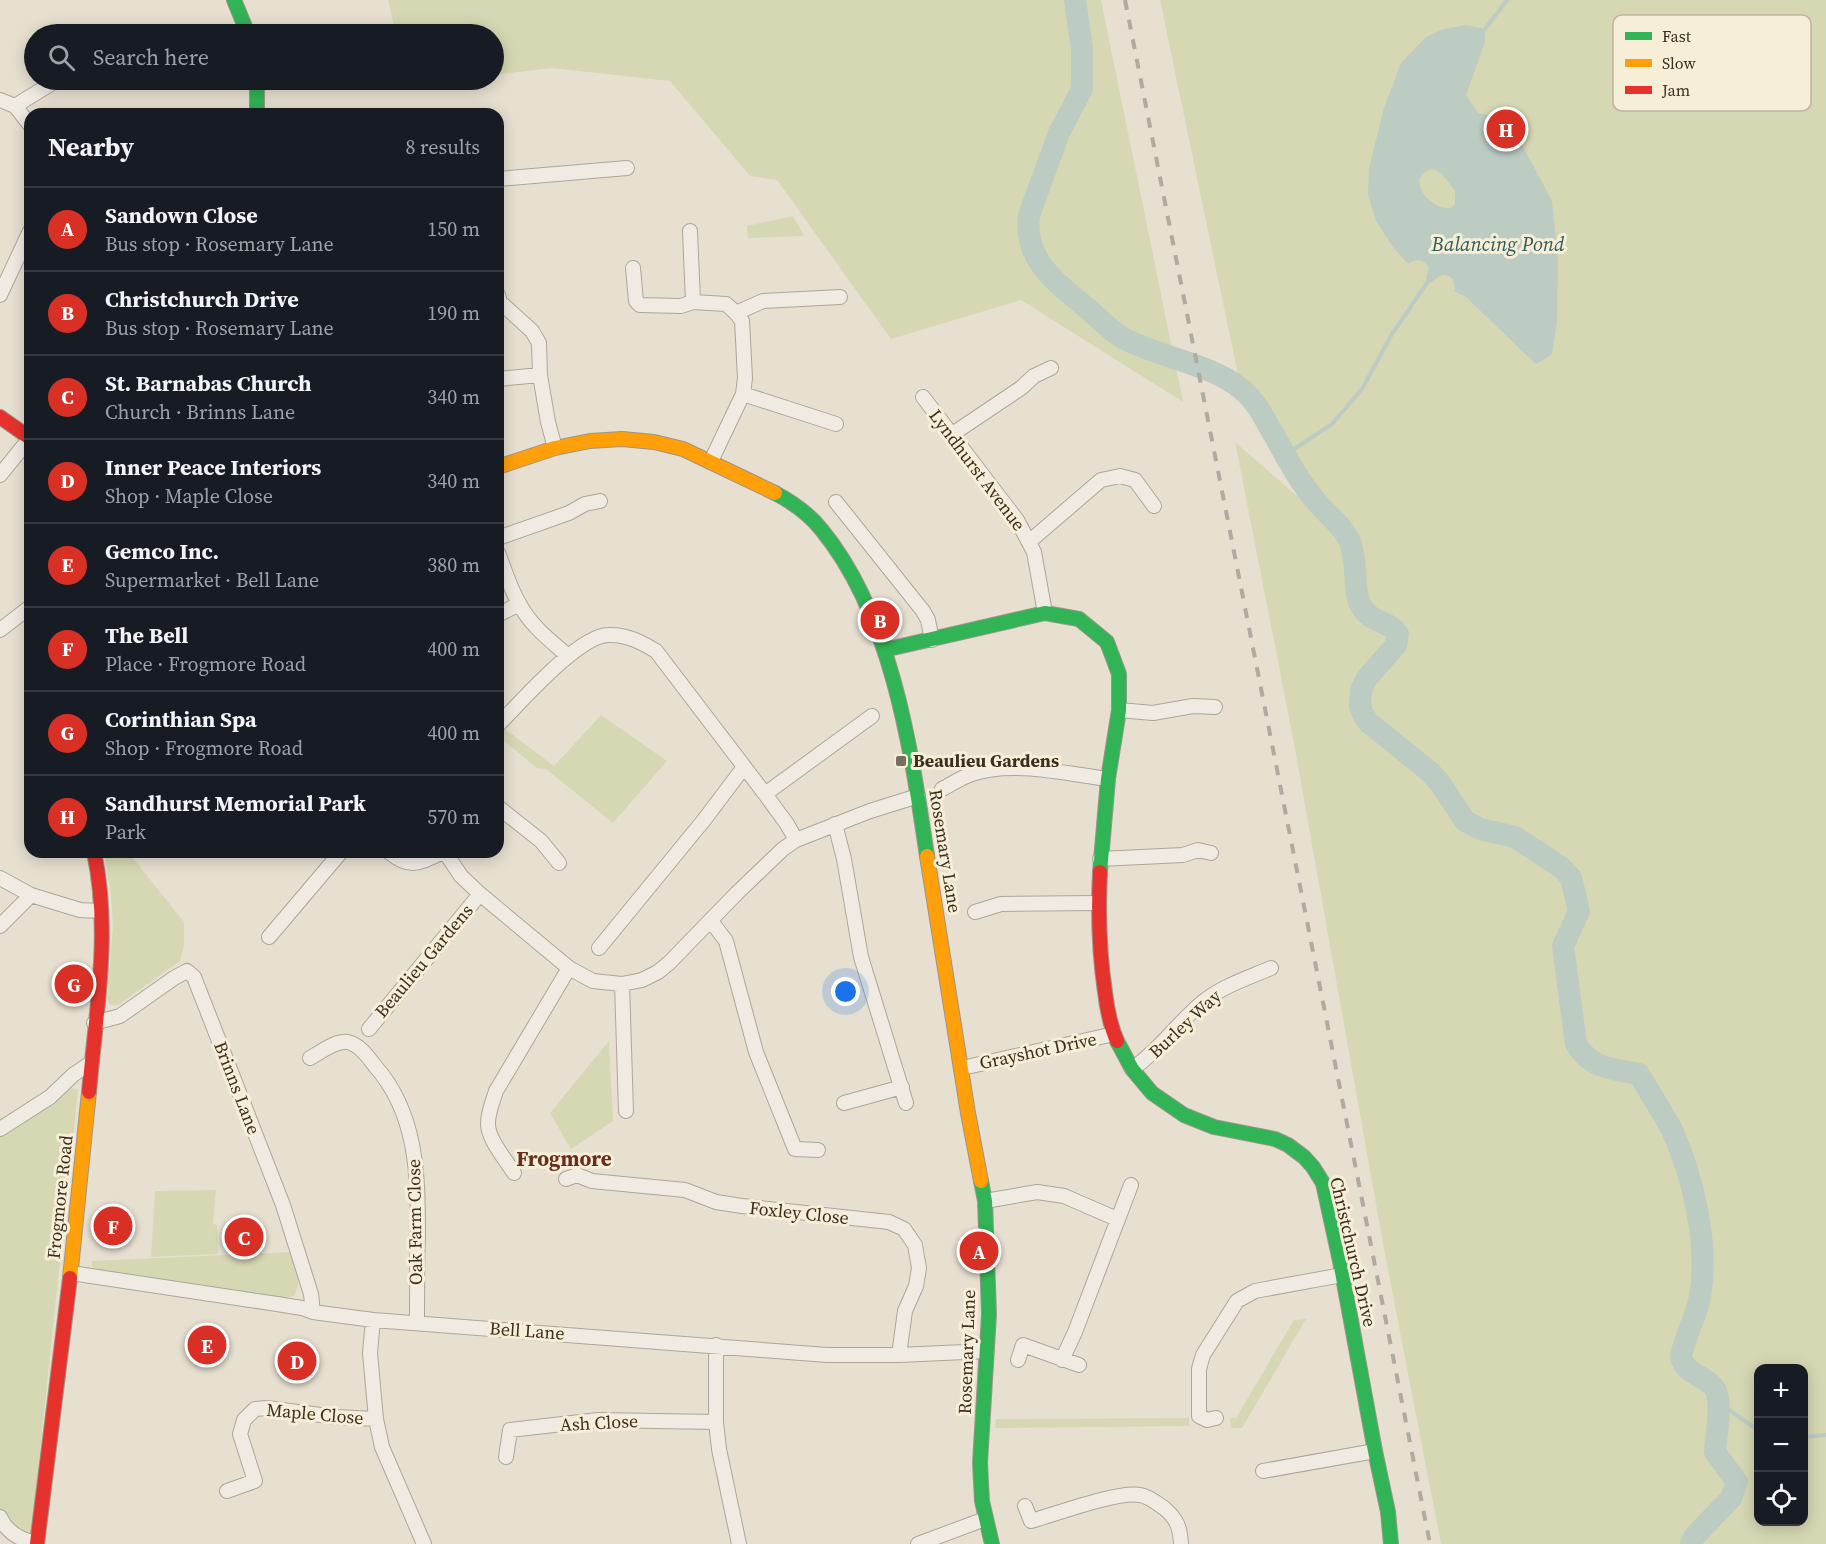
<!DOCTYPE html>
<html lang="en">
<head>
<meta charset="utf-8">
<style>
	body { margin:0; font-family:"Source Serif 4",serif; background:#242831; color:#f1f3f6 }
	.controls { position:absolute; right:18px; bottom:18px; display:grid; overflow:hidden; border-radius:12px; box-shadow:0 3px 15px #0003 }
	.controls button { width:54px; height:54px; display:grid; place-items:center; padding:0; border:0; border-bottom:2px solid #363941; background:#171b24; color:#f1f3f6; font:30px sans-serif }
	.you { position:absolute; left:846px; top:992px; width:21px; height:21px; margin:-15px; border:4px solid #fff; border-radius:50%; background:#1a73e8; box-shadow:0 0 0 9px #1a73e833 }
	.badge { display:grid; place-items:center; width:39px; height:39px; border-radius:50%; background:#d93025; color:#fff; font-size:20px; font-weight:700 }
	.pin { position:absolute; translate:-50% -50%; border:3px solid #fff; box-shadow:0 2px 6px #0006 }
	.list { margin:0; padding:0; list-style:none }
	h2 { display:flex; justify-content:space-between; align-items:center; height:78px; margin:0; padding:0 24px; font-size:26px }
	h2 small { font-size:20px; font-weight:400; color:#9ea1a6 }
	.list li { display:grid; grid-template-columns:39px 1fr auto; gap:18px; align-items:center; box-sizing:border-box; height:84px; padding:0 24px; border-top:2px solid #363941 }
	.list b { display:block; font-size:22px; white-space:nowrap }
	.list p { margin:0; font-size:20px; white-space:nowrap; color:#9ea1a6 }
	.list em { font-size:20px; font-style:normal; color:#9ea1a6 }
	.icon { flex:none; width:33px; height:33px; fill:none; stroke:currentColor; stroke-width:2; stroke-linecap:round; stroke-linejoin:round }
	.map { position:relative; flex:none; width:1826px; height:1544px; overflow:hidden }
	.search { position:absolute; background:#171b24; box-shadow:0 3px 15px #0003; left:24px; top:24px; width:480px; height:66px; display:flex; align-items:center; gap:15px; box-sizing:border-box; padding:0 21px; border-radius:33px; color:#9ea1a6; font-size:22px }
	.panel { position:absolute; background:#171b24; box-shadow:0 3px 15px #0003; left:24px; top:108px; width:480px; height:750px; border-radius:18px }
	.map>svg:first-child { display:block }
</style>
</head>
<body>
<div class="map">
<svg width="1826" height="1544" viewBox="0 0 1826 1544">
	<rect width="100%" height="100%" fill="#e7e0d1"/>
	<path fill="#d6d7b3" fill-rule="evenodd" d="M 388,0 L 1101,0 L 1183,402 L 1021,300 L 891,339 L 777,180 L 750,176 L 670,81 L 552,68 L 494,75 L 494,34 L 396,34 Z
		M 1160,0 L 1826,0 L 1826,1544 L 1441,1544 L 1384,1249 L 1293,738 L 1235,442 L 1297,496 L 1261,404 L 1242,394 ZM 1758,1368 L 1804,1368 L 1804,1522 L 1758,1522 Z
		M 793,216 L 804,236 L 748,238 L 747,226 Z
		M 601,715 L 667,761 L 613,823 L 546,769 L 537,768 L 498,736 L 498,729 L 501,726 L 554,766 Z
		M 104,852 L 128,852 L 184,922 L 184,945 L 180,961 L 118,1005 L 110,1005 L 107,998 L 113,926 L 111,896 Z
		M 609,1041 L 613,1121 L 571,1149 L 550,1113 Z
		M 71,1088 L 78,1090 L 31,1536 L 15,1528 L 0,1510 L 0,1135 Z
		M 216,1190 L 213,1224 L 217,1225 L 218,1254 L 151,1257 L 155,1191 Z
		M 292,1252 C 296,1268 303,1279 294,1296 L 284,1298 L 133,1277 L 104,1272 L 92,1267 L 92,1261 Z
		M 1306,1319 L 1242,1428 L 1231,1428 L 1230,1418 L 1236,1418 L 1294,1320 Z
		M 1189,1418 L 1189,1426 L 995,1428 L 996,1419 Z"/>
	<path fill="#bcccc2" fill-rule="evenodd" d="M 1466,25 L 1485,29 L 1485,42 L 1466,95 L 1478,113 L 1501,118 L 1510,122 L 1552,201 L 1558,262 L 1557,321 L 1552,354 L 1536,364 L 1466,297 L 1454,291 C 1457,274 1442,270 1432,283 L 1426,278 L 1429,267 C 1423,259 1416,258 1408,264 L 1393,247 L 1376,221 L 1368,194 L 1369,168 L 1384,108 L 1401,63 L 1426,37 L 1444,29 ZM 1434,169 L 1442,174 L 1455,191 L 1455,204 L 1451,208 C 1428,211 1403,174 1434,169 Z"/>
	<g fill="none" stroke-linecap="round" stroke-linejoin="round">
		<path stroke="#bcccc2" stroke-width="4" d="M 1485,29 L 1507,0
			M 1285,455 L 1332,424 L 1362,389 L 1392,334 L 1431,277
			M 1719,1403 L 1752,1426 L 1758,1428
			M 1804,1437 L 1826,1435"/>
		<path stroke="#bcccc2" stroke-width="22" d="M 1075,0 L 1082,49 L 1082,89 L 1059,133 L 1029,215 C 1023,260 1057,283 1088,309 C 1099,318 1110,331 1123,338 C 1158,357 1210,364 1240,388 C 1256,400 1264,418 1274,435 C 1287,458 1298,480 1315,500 C 1326,514 1343,525 1350,542 C 1358,561 1353,590 1360,604 C 1371,625 1388,619 1398,634 L 1396,645 L 1367,678 L 1361,690 L 1360,706 L 1363,714 L 1368,722 L 1430,772 L 1440,783 L 1465,821 L 1480,829 L 1515,837 L 1562,868 L 1571,878 L 1579,911 L 1563,946 L 1576,1044 C 1591,1069 1613,1069 1639,1074 C 1649,1092 1662,1111 1672,1130 C 1693,1176 1709,1245 1700,1296 C 1697,1317 1684,1336 1681,1357 C 1685,1375 1706,1375 1715,1389 C 1723,1402 1716,1436 1715,1452 L 1737,1482 L 1731,1498 L 1694,1537 L 1691,1544"/>
		<defs>
			<path id="street" d="M 0,100 L 15,106
				M 30,125 L 15,106 L 57,80
				M 498,179 L 627,168
				M 690,231 L 693,302
				M 633,268 L 636,301 L 640,305 L 681,306 L 693,302 L 726,304 L 736,313 L 742,321 L 745,378 L 743,394 L 711,461
				M 0,295 L 30,231
				M 498,295 L 500,302 L 532,331 L 539,343 L 540,375 L 548,422 L 555,448
				M 736,313 L 763,301 L 840,297
				M 498,379 L 540,375
				M 743,394 L 836,424
				M 923,397 L 1017,520 L 1034,552 L 1045,613
				M 951,435 L 1021,388 L 1034,376 L 1051,368
				M 0,475 L 30,438
				M 836,502 L 923,611 L 928,620 L 932,640
				M 498,538 L 569,513 L 585,504 L 600,501
				M 1030,541 L 1101,480 L 1120,476 L 1135,480 L 1154,506
				M 498,553 C 505,570 510,589 520,605 C 531,626 551,641 568,656
				M 498,615 L 519,604
				M 0,630 L 30,607
				M 1119,710 L 1153,713 L 1193,706 L 1215,707
				M 498,725 C 520,703 578,636 608,635 C 626,634 641,642 656,651 L 765,794 L 787,824 L 796,840
				M 942,789 C 952,784 962,777 972,774 C 1012,760 1067,774 1108,779
				M 765,794 L 872,716
				M 498,807 L 541,841 L 559,863
				M 835,824 L 844,859 L 861,957 L 906,1103
				M 389,852 C 411,870 419,863 443,852
				M 445,852 L 461,876 L 480,894 L 569,968 L 593,981 L 622,984 L 642,980 L 658,972 L 669,963 L 737,893 L 783,849 L 796,840 L 870,811 L 918,796
				M 1100,859 L 1183,855 L 1198,850 L 1211,853
				M 0,878 L 31,895 L 80,910 L 101,911
				M 975,912 L 1001,904 L 1098,903
				M 711,921 L 726,941 L 756,1052 L 795,1149 L 818,1150
				M 0,926 L 31,895
				M 269,937 L 341,852
				M 599,948 L 704,820 L 744,767
				M 622,984 L 626,1111
				M 94,1023 L 120,1016 L 174,978 L 187,971 L 194,977 L 283,1205 L 311,1294 L 313,1312
				M 369,1029 L 480,894
				M 310,1058 C 321,1052 336,1040 348,1042 C 360,1045 368,1057 375,1066 C 417,1113 418,1175 418,1235 C 417,1265 417,1294 417,1323
				M 962,1068 L 1114,1034
				M 1132,1069 C 1160,1050 1178,1022 1204,1001 C 1225,985 1248,978 1271,968
				M 844,1103 L 902,1087
				M 0,1129 L 50,1097 L 73,1075 L 92,1062
				M 514,1173 C 506,1160 487,1138 488,1123 C 488,1112 493,1101 496,1091 L 569,968
				M 566,1179 L 577,1175 L 592,1181 L 685,1190 L 716,1202 L 742,1206 L 889,1222 L 904,1229 L 915,1245 L 919,1268 L 916,1286 L 905,1311 L 899,1355
				M 985,1201 L 1037,1192 L 1064,1196 L 1117,1219
				M 71,1273 L 277,1304 L 302,1308 L 313,1312 L 373,1320 L 827,1355 L 899,1355 L 987,1351
				M 373,1320 L 370,1353 L 376,1419 L 382,1447 L 424,1544
				M 716,1345 L 716,1422 L 719,1449 L 739,1544
				M 1018,1360 L 1023,1345 L 1079,1365
				M 1062,1360 L 1075,1332 L 1131,1185
				M 1216,1418 L 1207,1420 L 1199,1416 L 1199,1369 L 1203,1355 L 1237,1301 L 1255,1291 L 1342,1275
				M 506,1457 L 510,1430 L 598,1420 L 716,1422
				M 1263,1471 L 1375,1451
				M 227,1491 L 255,1481 L 240,1434 L 244,1420 L 255,1409 L 267,1408 L 336,1417 L 376,1419
				M 1025,1506 L 1031,1521 C 1056,1514 1117,1491 1140,1495 C 1148,1496 1157,1503 1164,1508 C 1177,1519 1180,1527 1181,1544
				M 0,1517 C 7,1533 20,1540 37,1543
				M 918,1544 L 985,1519"/>
			<path id="fast" d="M 234,0 L 248,34
				M 257,80 L 257,114
				M 775,493 C 792,502 809,514 821,529 C 892,615 911,749 927,856
				M 884,650 L 1045,613 L 1079,619 L 1107,642 L 1119,674 L 1119,710 L 1108,779 L 1100,872
				M 1117,1041 L 1132,1069 L 1152,1093 L 1184,1115 L 1214,1127 L 1275,1139 L 1288,1145 L 1304,1157 L 1313,1167 L 1323,1183 L 1340,1261 L 1375,1451 L 1388,1512 L 1391,1544
				M 981,1181 L 985,1201 L 989,1314 L 980,1463 L 982,1501 L 992,1544"/>
			<path id="slow" d="M 498,467 L 555,448 L 590,441 L 622,439 L 654,442 L 683,449 L 775,493
				M 927,856 L 968,1113 L 981,1181
				M 70,1278 L 89,1092"/>
			<path id="jam" d="M 0,417 L 30,438
				M 1100,872 C 1098,913 1099,952 1105,992 C 1107,1009 1110,1025 1117,1041
				M 89,1092 C 96,1012 111,931 94,852
				M 37,1544 L 70,1278"/>
		</defs>
		<use href="#street" stroke="#ada599" stroke-width="16"/>
		<use href="#fast" stroke="#9c958a" stroke-width="16"/>
		<use href="#slow" stroke="#9c958a" stroke-width="16"/>
		<use href="#jam" stroke="#9c958a" stroke-width="16"/>
		<use href="#street" stroke="#efebe3" stroke-width="14"/>
		<use href="#fast" stroke="#30b455" stroke-width="14"/>
		<use href="#slow" stroke="#ff9f0a" stroke-width="14"/>
		<use href="#jam" stroke="#e5322d" stroke-width="14"/>
		<path stroke="#afaaa2" stroke-width="4" stroke-dasharray="10 10" stroke-linecap="butt" d="M 1125,0 L 1430,1544"/>
	</g>
	<rect fill="#786c5e" stroke="#f7eed8" stroke-width="2" x="895" y="755" width="12" height="12" rx="3"/>
	<g text-anchor="middle" stroke-width="6" stroke-linejoin="round" paint-order="stroke">
		<g font-size="18" fill="#3d2e20" stroke="#f7eed8">
			<text transform="translate(977 470) rotate(53)" y="6">Lyndhurst Avenue</text>
			<text transform="translate(945 851) rotate(81)" y="6">Rosemary Lane</text>
			<text transform="translate(424 961) rotate(-50)" y="6">Beaulieu Gardens</text>
			<text transform="translate(1185 1024) rotate(-43)" y="6">Burley Way</text>
			<text transform="translate(1038 1051) rotate(-12)" y="6">Grayshot Drive</text>
			<text transform="translate(237 1088) rotate(69)" y="6">Brinns Lane</text>
			<text transform="translate(60 1197) rotate(-84)" y="6">Frogmore Road</text>
			<text transform="translate(799 1213) rotate(6)" y="6">Foxley Close</text>
			<text transform="translate(415 1222) rotate(-91)" y="6">Oak Farm Close</text>
			<text transform="translate(1353 1252) rotate(77)" y="6">Christchurch Drive</text>
			<text transform="translate(527 1331) rotate(4)" y="6">Bell Lane</text>
			<text transform="translate(967 1352) rotate(-88)" y="6">Rosemary Lane</text>
			<text transform="translate(315 1414) rotate(5)" y="6">Maple Close</text>
			<text transform="translate(599 1423) rotate(-3)" y="6">Ash Close</text>
		</g>
		<g font-size="18" font-weight="bold" fill="#3d2e20" stroke="#f7eed8" text-anchor="start">
			<text x="913" y="767">Beaulieu Gardens</text>
		</g>
		<g font-size="20" font-style="italic" fill="#2f5d5a" stroke="#f7eed8">
			<text x="1498" y="251">Balancing Pond</text>
		</g>
		<g font-size="21" font-weight="bold" fill="#6b2e1e" stroke="#f7eed8">
			<text x="564" y="1166">Frogmore</text>
		</g>
	</g>
	<rect x="1613" y="15" width="198" height="96" rx="9" fill="#f7eed8" stroke="#bfb4a1" stroke-width="1.5"/>
	<rect x="1625" y="32" width="27" height="8" fill="#30b455"/>
	<rect x="1625" y="59" width="27" height="8" fill="#ff9f0a"/>
	<rect x="1625" y="86" width="27" height="8" fill="#e5322d"/>
	<g font-size="16" fill="#3d2e20">
		<text x="1662" y="42">Fast</text>
		<text x="1662" y="69">Slow</text>
		<text x="1662" y="96">Jam</text>
	</g>
</svg>
<div class="controls">
<button>+</button>
<button>−</button>
<button><svg class="icon" aria-label="locate" viewBox="0 0 24 24"><circle cx="12" cy="12" r="6"/><path d="M12 2v4M12 18v4M2 12h4M18 12h4"/></svg></button>
</div>
<div class="you"></div>
<div class="pin badge" style="left:979px;top:1251px">A</div>
<div class="pin badge" style="left:880px;top:620px">B</div>
<div class="pin badge" style="left:244px;top:1237px">C</div>
<div class="pin badge" style="left:297px;top:1361px">D</div>
<div class="pin badge" style="left:207px;top:1345px">E</div>
<div class="pin badge" style="left:113px;top:1226px">F</div>
<div class="pin badge" style="left:74px;top:984px">G</div>
<div class="pin badge" style="left:1506px;top:129px">H</div>
<div class="search"><svg class="icon" aria-label="search" viewBox="0 0 24 24"><circle cx="10" cy="10" r="6"/><path d="M15 15l6 6"/></svg>Search here</div>
<section class="panel">
<h2>Nearby<small>8 results</small></h2>
<ul class="list">
<li><span class="badge">A</span><div><b>Sandown Close</b><p>Bus stop · Rosemary Lane</p></div><em>150 m</em></li>
<li><span class="badge">B</span><div><b>Christchurch Drive</b><p>Bus stop · Rosemary Lane</p></div><em>190 m</em></li>
<li><span class="badge">C</span><div><b>St. Barnabas Church</b><p>Church · Brinns Lane</p></div><em>340 m</em></li>
<li><span class="badge">D</span><div><b>Inner Peace Interiors</b><p>Shop · Maple Close</p></div><em>340 m</em></li>
<li><span class="badge">E</span><div><b>Gemco Inc.</b><p>Supermarket · Bell Lane</p></div><em>380 m</em></li>
<li><span class="badge">F</span><div><b>The Bell</b><p>Place · Frogmore Road</p></div><em>400 m</em></li>
<li><span class="badge">G</span><div><b>Corinthian Spa</b><p>Shop · Frogmore Road</p></div><em>400 m</em></li>
<li><span class="badge">H</span><div><b>Sandhurst Memorial Park</b><p>Park</p></div><em>570 m</em></li>
</ul>
</section>
</div>
</body>
</html>
